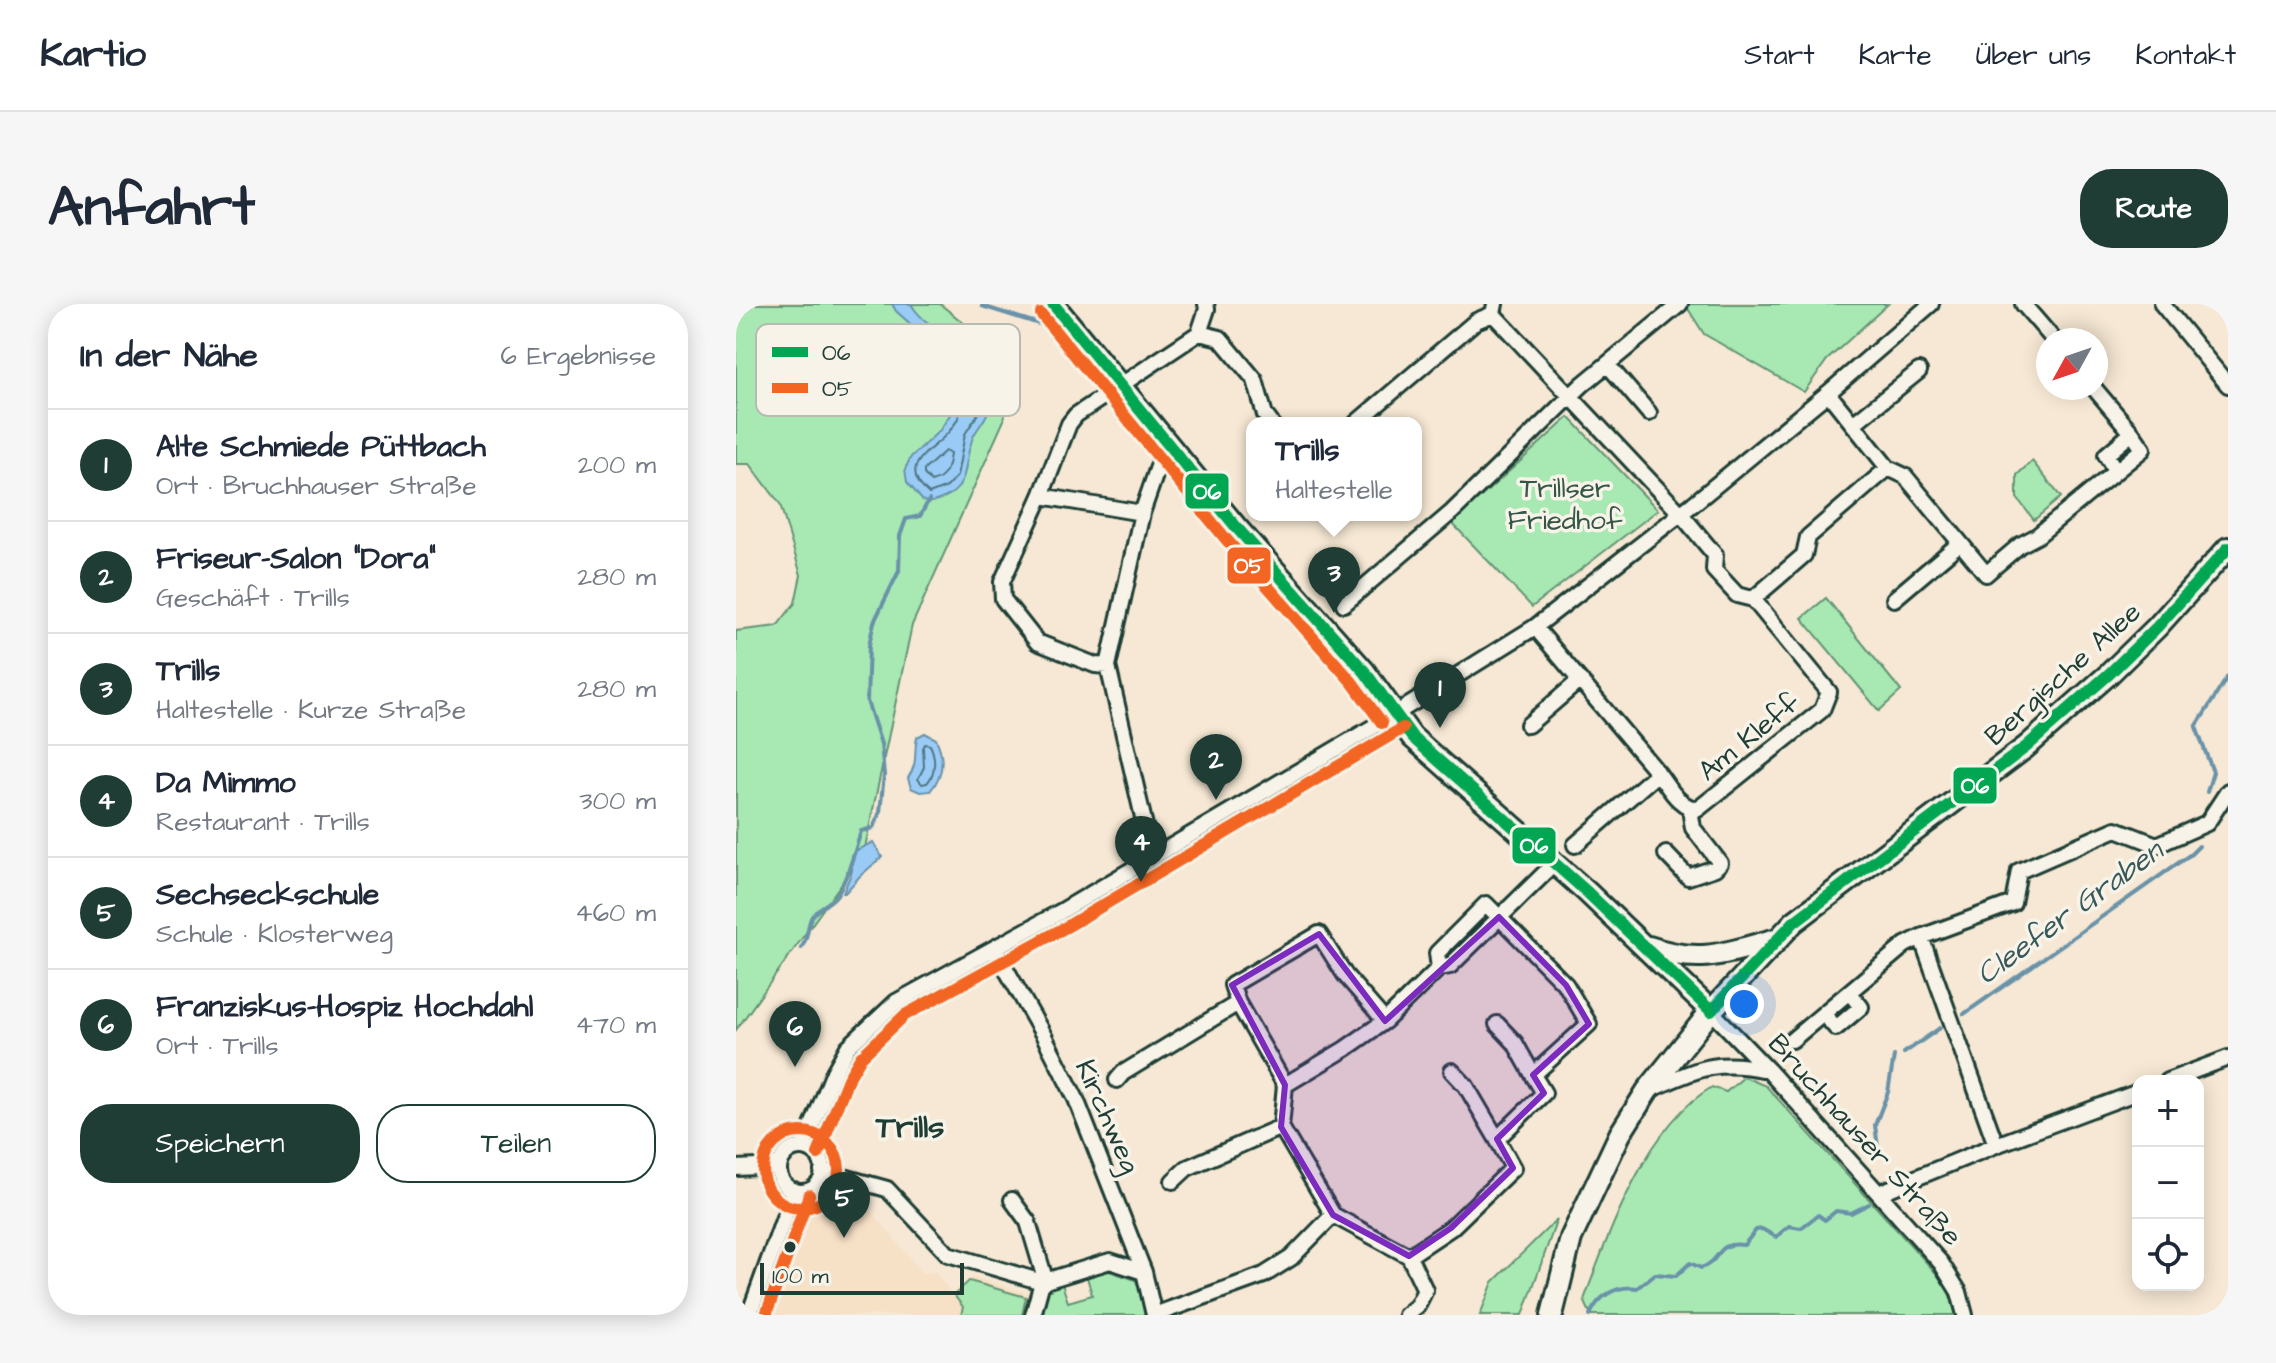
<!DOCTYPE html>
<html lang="de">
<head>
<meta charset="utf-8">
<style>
	body { margin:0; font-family:"Architects Daughter",sans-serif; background:#f6f6f7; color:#1f2937 }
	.controls { position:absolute; right:24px; bottom:24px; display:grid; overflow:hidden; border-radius:16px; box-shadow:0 4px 20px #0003 }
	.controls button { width:72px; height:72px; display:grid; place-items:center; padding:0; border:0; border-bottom:2px solid #e0e1e3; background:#fff; color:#1f2937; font:40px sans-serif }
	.compass { position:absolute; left:1300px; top:24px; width:72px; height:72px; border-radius:50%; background:#fff; box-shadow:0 4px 20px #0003; rotate:230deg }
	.scale { position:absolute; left:24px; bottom:20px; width:204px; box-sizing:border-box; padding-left:8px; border:4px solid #1f3d34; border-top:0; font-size:22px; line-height:28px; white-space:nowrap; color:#1f3d34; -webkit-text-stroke:6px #f7f3e8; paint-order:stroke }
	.you { position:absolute; left:1008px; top:700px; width:28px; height:28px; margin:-20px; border:6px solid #fff; border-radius:50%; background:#1a73e8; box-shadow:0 0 0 12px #1a73e833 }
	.badge { display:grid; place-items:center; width:52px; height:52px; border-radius:50%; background:#1f3d34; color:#fff; font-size:26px; font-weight:700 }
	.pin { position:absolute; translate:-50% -66px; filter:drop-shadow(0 2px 4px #0008) }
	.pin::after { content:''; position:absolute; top:42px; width:28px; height:24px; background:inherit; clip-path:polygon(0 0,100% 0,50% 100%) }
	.popup { position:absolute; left:510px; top:113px; width:176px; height:104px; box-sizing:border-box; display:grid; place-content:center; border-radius:16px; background:#fff; filter:drop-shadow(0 2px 6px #0005); font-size:26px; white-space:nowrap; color:#747a83 }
	.popup b { font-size:30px; color:#1f2937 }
	.popup::after { content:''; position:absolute; left:50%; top:100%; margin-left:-16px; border:16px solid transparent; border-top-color:#fff }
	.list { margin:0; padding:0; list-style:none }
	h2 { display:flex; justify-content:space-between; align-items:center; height:104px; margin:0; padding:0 32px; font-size:34px }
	h2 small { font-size:26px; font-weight:400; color:#747a83 }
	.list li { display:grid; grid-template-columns:52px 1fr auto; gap:24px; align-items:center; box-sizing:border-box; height:112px; padding:0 32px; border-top:2px solid #e0e1e3 }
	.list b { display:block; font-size:30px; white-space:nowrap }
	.list p { margin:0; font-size:26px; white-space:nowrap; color:#747a83 }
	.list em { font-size:26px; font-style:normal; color:#747a83 }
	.actions { display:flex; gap:16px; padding:24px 32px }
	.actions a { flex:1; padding:18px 0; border:2px solid #1f3d34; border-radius:32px; text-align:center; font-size:28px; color:#1f3d34 }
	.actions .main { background:#1f3d34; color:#fff }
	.icon { flex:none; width:44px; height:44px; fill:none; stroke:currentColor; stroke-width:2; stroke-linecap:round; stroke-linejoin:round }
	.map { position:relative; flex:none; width:1492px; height:1011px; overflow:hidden; border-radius:32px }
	header { display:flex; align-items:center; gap:48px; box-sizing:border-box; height:112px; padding:0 40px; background:#fff; border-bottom:2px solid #e0e1e3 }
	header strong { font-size:38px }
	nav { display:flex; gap:44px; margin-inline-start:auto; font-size:28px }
	.intro { display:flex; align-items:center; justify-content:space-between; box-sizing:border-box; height:192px; padding:0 48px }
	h1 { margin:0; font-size:56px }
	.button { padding:20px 36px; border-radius:32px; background:#1f3d34; color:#fff; font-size:28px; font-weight:700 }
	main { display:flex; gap:48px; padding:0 48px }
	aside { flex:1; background:#fff; border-radius:32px; box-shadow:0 4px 20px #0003 }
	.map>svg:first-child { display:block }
</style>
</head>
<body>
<header>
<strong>Kartio</strong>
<nav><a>Start</a><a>Karte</a><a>Über uns</a><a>Kontakt</a></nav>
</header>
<div class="intro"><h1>Anfahrt</h1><a class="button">Route</a></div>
<main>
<aside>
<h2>In der Nähe<small>6 Ergebnisse</small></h2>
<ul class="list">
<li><span class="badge">1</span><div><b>Alte Schmiede Püttbach</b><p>Ort · Bruchhauser Straße</p></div><em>200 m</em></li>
<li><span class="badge">2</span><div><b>Friseur-Salon &quot;Dora&quot;</b><p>Geschäft · Trills</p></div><em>280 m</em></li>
<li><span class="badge">3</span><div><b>Trills</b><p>Haltestelle · Kurze Straße</p></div><em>280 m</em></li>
<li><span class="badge">4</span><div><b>Da Mimmo</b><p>Restaurant · Trills</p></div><em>300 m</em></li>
<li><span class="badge">5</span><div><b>Sechseckschule</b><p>Schule · Klosterweg</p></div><em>460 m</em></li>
<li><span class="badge">6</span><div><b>Franziskus-Hospiz Hochdahl</b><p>Ort · Trills</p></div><em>470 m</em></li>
</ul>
<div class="actions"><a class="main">Speichern</a><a>Teilen</a></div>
</aside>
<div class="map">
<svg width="1492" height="1011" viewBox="0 0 1492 1011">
	<rect width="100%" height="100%" fill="#f6e8d4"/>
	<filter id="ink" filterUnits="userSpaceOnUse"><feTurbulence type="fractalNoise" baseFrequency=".0125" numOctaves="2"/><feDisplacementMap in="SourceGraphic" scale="16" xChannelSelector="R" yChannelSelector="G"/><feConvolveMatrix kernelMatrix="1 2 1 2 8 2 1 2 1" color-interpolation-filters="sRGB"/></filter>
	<g filter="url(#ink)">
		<path fill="#f6e0c6" d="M 101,892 L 126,896 L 186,969 L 199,968 L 216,990 L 236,973 L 296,990 L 291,1011 L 28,1011 L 71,902 L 84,894 Z"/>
		<path fill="#a8e9b3" stroke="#649374" stroke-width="2" d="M 0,0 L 204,0 L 276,58 L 268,116 L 176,321 L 128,548 L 0,726 L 0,327 L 41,322 L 59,299 L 65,271 L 44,200 L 14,160 L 0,160 Z
			M 949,0 L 1152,0 L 1091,56 L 1068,88 L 968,30 Z
			M 833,113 L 922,206 L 796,303 L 716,219 Z
			M 1296,157 L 1325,193 L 1298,216 L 1281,194 L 1281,171 Z
			M 1090,294 L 1165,387 L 1143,407 L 1066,314 Z
			M 1008,773 L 1030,782 L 1200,969 L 1213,988 L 1220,1011 L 855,1011 L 848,996 C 873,928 911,821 976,783 L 990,788 Z
			M 821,915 L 787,1011 L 744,1011 L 757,978 Z
			M 373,967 L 400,976 L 410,1011 L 302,1011 L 309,985 L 326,980 L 332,998 L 356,991 L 351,973 Z
			M 233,977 L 290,993 L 286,1011 L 225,1011 L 227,1003 L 218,991 Z"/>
		<path fill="#9acbf7" stroke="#6992a9" stroke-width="2" d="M 156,0 L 175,0 C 193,29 218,29 245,46 C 252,50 257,58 263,64 C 260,81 257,97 250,112 C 246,120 240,126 237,133 C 224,167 238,188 192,199 L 186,196 L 171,178 L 169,165 L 175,153 L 204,126 L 215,109 L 218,84 L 208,50 L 160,7 Z
			M 189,429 L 200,435 C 209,454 208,471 194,487 L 184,488 L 175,484 L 172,474 C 183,457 177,451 181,433 Z
			M 137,538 L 146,553 L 124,572 L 109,589 L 107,589 L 116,567 L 116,550 L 119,547 Z"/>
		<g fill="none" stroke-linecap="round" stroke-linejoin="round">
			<path stroke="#507682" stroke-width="2" d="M 221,43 L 243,54 L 253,66 L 251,88 L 242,110 L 229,130 L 221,172 L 211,183 L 193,190 C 154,156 208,146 222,114 C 232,92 221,69 216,47 L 217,44 Z
				M 209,147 L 214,150 C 212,164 210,175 195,178 L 188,170 L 188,166 Z
				M 189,440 L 194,441 C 200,453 200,469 191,479 L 186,480 L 182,475 L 188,463 L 187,444 Z"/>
			<path stroke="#6992a9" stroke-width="4" d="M 246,2 L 316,24
				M 0,13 L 16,0
				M 230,40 L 235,26
				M 1471,488 L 1477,468 L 1460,423 L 1492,372
				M 65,644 C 73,633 70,626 75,614 C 80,604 92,601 99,593 C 110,580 120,544 125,527 L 137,524 L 144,508 L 148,471 L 145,440 L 131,397 L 133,341 L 138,318 L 163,267 L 164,232 L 170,215 L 184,212 L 193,196
				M 1228,710 L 1455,550 L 1463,542
				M 1168,749 L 1204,724
				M 1143,851 L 1139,821 L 1152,788 L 1158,752
				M 854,1011 C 862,992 880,981 901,984 L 919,970 L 940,972 L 954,959 L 965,964 C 987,956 979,937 1008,941 L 1020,926 L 1026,925 L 1040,933 L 1053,922 L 1065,924 L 1082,911 L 1089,916 L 1100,907 L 1115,909 L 1133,900"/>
			<defs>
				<path id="street" d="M 1287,0 L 1318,36
					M 1426,0 L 1492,81
					M 757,10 L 945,210 L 979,251 L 978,266 L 1001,291 L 1017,295 L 1093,388 L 1086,406 L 962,505 C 943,504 933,483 922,469
					M 463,29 L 484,34 L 519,76 L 529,111 L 535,119
					M 871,60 L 913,109
					M 1358,84 L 1396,129 L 1370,151 L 1380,167
					M 1092,89 L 1152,164 L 1169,172 L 1250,270 L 1284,241 L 1301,232 L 1407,145 L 1396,129
					M 620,119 L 740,17 L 757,10 L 759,0
					M 1117,120 L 1183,67
					M 305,192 L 406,209
					M 1017,295 L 1068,251 L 1072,233 L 1152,164
					M 1158,295 L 1224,239
					M 608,300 L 716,208 L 846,81 L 944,0
					M 799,323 L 922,469 L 839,541
					M 372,362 L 359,361 L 301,338 L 267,295 L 266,278 L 305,192 L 333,120 L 340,111 L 463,29 L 471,5 L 470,0
					M 792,421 L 844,376
					M 412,535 L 372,362 L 406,209 L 424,157 L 435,144
					M 930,550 L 952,573 L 979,564 L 984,559 L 957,524 L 954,505
					M 1185,633 L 1260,841
					M 258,644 L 308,732 L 340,795 L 408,968 L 418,1011
					M 502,699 L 549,781
					M 975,707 L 1032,766 L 1205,959 L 1223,988 L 1229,1011
					M 1088,710 L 1100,724 L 1125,703 L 1113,688
					M 761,720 L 779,739 L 797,771
					M 1056,736 L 1169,641 L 1185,633 L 1277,599 L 1283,567 L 1380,525 L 1421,541 L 1471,519 L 1492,487
					M 716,767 L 730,782 L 761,835
					M 381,776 L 387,769 L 502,699 L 496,681 L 583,630 L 609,671 L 649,717
					M 1431,777 L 1492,754
					M 915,785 C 963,765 978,755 1032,766
					M 67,844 L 98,768 L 112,743 L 160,698 L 324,608 L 659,410 L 799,323 L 957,200 L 1092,89 L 1195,0
					M43 866a22 22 0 1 1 44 0a22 22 0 1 1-44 0Z
					M 0,864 L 43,862
					M 86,867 L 151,885 L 212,950 L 306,978 L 374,957 L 408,968
					M 437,877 L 451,864 L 545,823
					M 1143,889 L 1260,841 L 1402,788
					M 276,896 L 292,918 L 310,978
					M 597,911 L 673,952 L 715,924 L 777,864 L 761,835 L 808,789 L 797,771 L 853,720 L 830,681 L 750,600 L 701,649 L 703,664
					M 13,1011 L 58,886
					M 297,1011 L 306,978
					M 418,1011 L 528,971 L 555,954 L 597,911 L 545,823 L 549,781 L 609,745 L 649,717 L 703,664 L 714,662 L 819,559
					M 670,1011 L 681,1002 L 689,986 L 673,952"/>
				<path id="secondary" d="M 317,0 L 501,224 L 629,368 L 676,433 L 851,588 L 975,707
					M 913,643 C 965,661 990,649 1041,635
					M 816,1011 L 835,934 L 884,830 L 911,787 L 975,707 L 1058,618 L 1290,443 L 1373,370 L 1421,323 L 1492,244"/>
			</defs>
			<use href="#street" stroke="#1f3d34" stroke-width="20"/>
			<use href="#secondary" stroke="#1f3d34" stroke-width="26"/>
			<use href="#street" stroke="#f7f3e8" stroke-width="14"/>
			<use href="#secondary" stroke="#f7f3e8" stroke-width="20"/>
			<defs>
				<path id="bus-1" d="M 317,0 L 501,224 L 629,368 L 676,433 L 851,588 L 975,707
					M 975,707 L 1058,618 L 1290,443 L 1373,370 L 1421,323 L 1492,244"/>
				<path id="bus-2" d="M 305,10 L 489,234 L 616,378 L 646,419
					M27 866a38 38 0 1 1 76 0a38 38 0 1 1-76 0Z
					M 82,850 L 112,775 L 125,753 L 169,711 L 332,622 L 667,424
					M 30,1011 L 73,891"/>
			</defs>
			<use href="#bus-1" stroke="#f7f3e8" stroke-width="18"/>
			<use href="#bus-2" stroke="#f7f3e8" stroke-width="18"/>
			<use href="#bus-1" stroke="#00a651" stroke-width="12"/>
			<use href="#bus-2" stroke="#f26522" stroke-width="12"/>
		</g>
	</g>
	<path fill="#7b2cbf" fill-opacity="0.2" stroke="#7b2cbf" stroke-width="6" stroke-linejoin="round" d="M 763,613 L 830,681 L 853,720 L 797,771 L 808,789 L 761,835 L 777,864 L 715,924 L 673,952 L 597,911 L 545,823 L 549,781 L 496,681 L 583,630 L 649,717 Z"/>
	<circle fill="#1f3d34" stroke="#f7f3e8" stroke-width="3" cx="54" cy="943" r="7"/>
	<g text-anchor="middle" stroke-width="7" stroke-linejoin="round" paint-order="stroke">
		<g font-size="28" fill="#345747" stroke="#f7f3e8">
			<text x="829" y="193">Trillser<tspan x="829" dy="32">Friedhof</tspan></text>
		</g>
		<g font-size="28" fill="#1f3d34" stroke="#f7f3e8">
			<text transform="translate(1326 369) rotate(-42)" y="10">Bergische Allee</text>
			<text transform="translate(1012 432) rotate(-39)" y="10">Am Kleff</text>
			<text transform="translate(373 812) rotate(66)" y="10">Kirchweg</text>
			<text transform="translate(1130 835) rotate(48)" y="10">Bruchhauser Straße</text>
		</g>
		<g font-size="30" font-style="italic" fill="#38595b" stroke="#f7f3e8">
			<text transform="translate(1333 608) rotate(-36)" y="10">Cleefer Graben</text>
		</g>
		<g font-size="32" font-weight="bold" fill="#1f3d34" stroke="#f7f3e8">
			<text x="174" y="833">Trills</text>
		</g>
	</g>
	<rect x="20" y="20" width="264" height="92" rx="12" fill="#f7f3e8" stroke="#b6bcb2" stroke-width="2"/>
	<rect x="36" y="43" width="36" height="10" fill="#00a651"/>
	<rect x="36" y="79" width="36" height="10" fill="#f26522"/>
	<g font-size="22" fill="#1f3d34">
		<text x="86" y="56">O6</text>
		<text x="86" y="92">O5</text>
	</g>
	<g stroke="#f7f3e8" stroke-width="3">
		<rect x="448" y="168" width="46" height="38" rx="8" fill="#00a651"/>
		<rect x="490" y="242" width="46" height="39" rx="8" fill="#f26522"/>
		<rect x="1216" y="462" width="46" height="39" rx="8" fill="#00a651"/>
		<rect x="775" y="522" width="46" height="39" rx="8" fill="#00a651"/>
	</g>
	<g font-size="22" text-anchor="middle" font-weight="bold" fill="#fff">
		<text x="471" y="195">O6</text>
		<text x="513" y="269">O5</text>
		<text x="1239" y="489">O6</text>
		<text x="798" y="549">O6</text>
	</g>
</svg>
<div class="controls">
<button>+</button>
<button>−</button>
<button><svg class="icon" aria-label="locate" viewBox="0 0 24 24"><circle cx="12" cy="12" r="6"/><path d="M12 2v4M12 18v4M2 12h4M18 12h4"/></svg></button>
</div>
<svg class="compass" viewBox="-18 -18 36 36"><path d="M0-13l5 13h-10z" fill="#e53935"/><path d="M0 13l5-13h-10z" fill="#747a83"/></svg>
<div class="scale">100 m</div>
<div class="you"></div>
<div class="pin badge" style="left:704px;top:424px">1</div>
<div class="pin badge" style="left:480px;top:496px">2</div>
<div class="pin badge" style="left:598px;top:309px">3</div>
<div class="popup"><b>Trills</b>Haltestelle</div>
<div class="pin badge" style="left:405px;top:578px">4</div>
<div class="pin badge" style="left:108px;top:934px">5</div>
<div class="pin badge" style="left:59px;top:763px">6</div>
</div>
</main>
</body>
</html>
